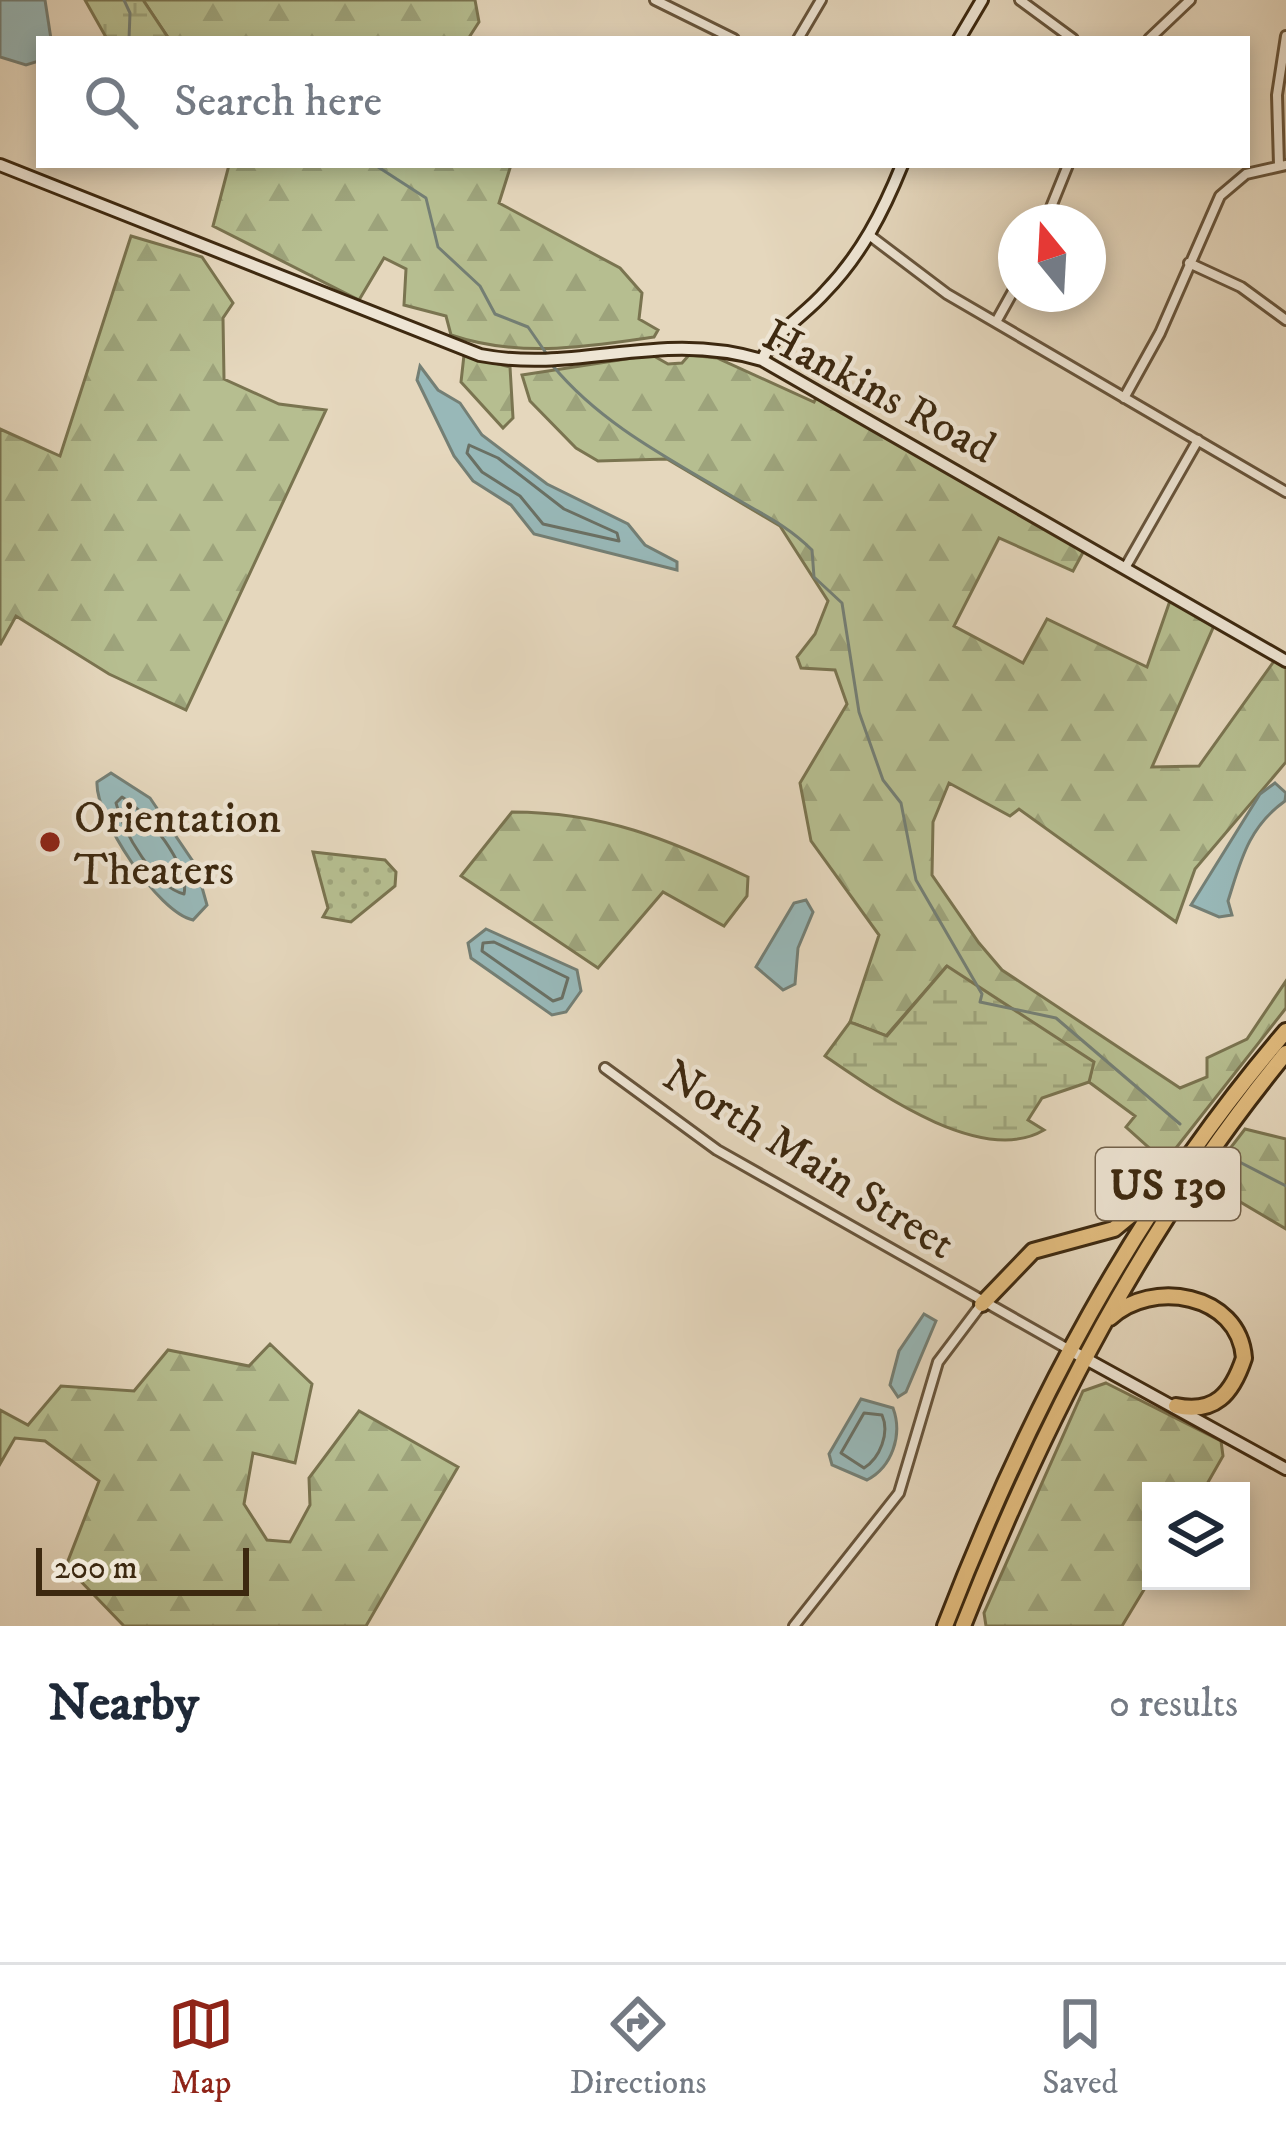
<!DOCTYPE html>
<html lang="en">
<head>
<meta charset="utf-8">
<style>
	body { margin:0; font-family:"IM FELL DW Pica",serif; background:#f6f6f7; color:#1f2937 }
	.controls { position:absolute; right:36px; bottom:36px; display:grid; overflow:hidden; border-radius:0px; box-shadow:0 6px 18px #0003 }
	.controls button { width:108px; height:108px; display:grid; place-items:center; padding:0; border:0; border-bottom:3px solid #e0e1e3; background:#fff; color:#1f2937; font:60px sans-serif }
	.compass { position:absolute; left:998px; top:204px; width:108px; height:108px; border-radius:50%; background:#fff; box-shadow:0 6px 18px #0003; rotate:342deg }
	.scale { position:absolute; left:36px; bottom:30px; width:213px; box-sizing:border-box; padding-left:12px; border:6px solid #3d2910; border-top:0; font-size:33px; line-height:42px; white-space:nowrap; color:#3d2910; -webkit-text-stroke:9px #eee5d4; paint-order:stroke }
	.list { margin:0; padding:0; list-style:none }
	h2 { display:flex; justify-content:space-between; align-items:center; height:156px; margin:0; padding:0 48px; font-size:51px }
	h2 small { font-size:39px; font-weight:400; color:#747a83 }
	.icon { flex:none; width:66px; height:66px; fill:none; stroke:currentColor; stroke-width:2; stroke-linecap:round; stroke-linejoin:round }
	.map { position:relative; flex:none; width:1286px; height:1626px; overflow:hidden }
	.search { position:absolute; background:#fff; box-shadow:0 6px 18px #0003; left:36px; right:36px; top:36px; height:132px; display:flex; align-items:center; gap:30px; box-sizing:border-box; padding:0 42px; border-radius:0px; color:#747a83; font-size:45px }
	.sheet { height:336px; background:#fff }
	nav { display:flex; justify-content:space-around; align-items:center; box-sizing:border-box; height:168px; border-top:3px solid #e0e1e3; background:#fff; font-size:33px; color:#747a83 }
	nav a { display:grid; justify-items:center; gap:6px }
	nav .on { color:#8f2418 }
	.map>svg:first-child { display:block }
</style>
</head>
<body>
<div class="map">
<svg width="1286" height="1626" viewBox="0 0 1286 1626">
	<defs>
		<pattern id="grass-dots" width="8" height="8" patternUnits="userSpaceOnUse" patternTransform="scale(3)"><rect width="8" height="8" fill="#b6be90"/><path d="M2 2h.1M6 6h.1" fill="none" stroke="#9da37b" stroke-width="1.8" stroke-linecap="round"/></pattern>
		<pattern id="forest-firs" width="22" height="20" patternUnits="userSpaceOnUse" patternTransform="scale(3)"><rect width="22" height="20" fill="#b6be90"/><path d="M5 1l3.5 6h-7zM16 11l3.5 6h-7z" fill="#9da37b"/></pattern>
		<pattern id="wetland-marsh" width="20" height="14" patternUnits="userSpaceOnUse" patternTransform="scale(3)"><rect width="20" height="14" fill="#b6be90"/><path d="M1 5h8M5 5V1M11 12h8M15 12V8" fill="none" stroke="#9da37b"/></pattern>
	</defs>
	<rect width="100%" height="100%" fill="#e5d7bd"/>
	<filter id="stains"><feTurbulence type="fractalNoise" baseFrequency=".00167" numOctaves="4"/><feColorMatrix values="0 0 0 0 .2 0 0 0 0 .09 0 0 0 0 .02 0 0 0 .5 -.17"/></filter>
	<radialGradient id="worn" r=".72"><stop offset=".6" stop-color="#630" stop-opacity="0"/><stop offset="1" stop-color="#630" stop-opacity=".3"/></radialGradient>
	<path fill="url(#grass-dots)" stroke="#7a7450" stroke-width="3" d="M 313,852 L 385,860 L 396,872 L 395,886 L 351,922 L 323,917 L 328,908 Z"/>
	<path fill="url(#forest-firs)" stroke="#7a7450" stroke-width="3" d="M 143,0 L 475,0 L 479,22 L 468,39 L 169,39 Z
		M 229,165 L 511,165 L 499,203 L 620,268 L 642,293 L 639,319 L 658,330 L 654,337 C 585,347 519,358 451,335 L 446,316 L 404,305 L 406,269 L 384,258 L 359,300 L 213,226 Z
		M 131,236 L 202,257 L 233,303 L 223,318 L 224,379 L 279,404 L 326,410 L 186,710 L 109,674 L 16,616 L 0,645 L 0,429 L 60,456 Z
		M 464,355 L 510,367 L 513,418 L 503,428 L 461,382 Z
		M 652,355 L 668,364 L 682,363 L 689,355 L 717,358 L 814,402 L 819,392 L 1087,545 L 1073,571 L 999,538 L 954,626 L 1023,663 L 1047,619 L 1147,667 L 1172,595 L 1216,621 L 1152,767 L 1199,766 L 1277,657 L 1286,663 L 1286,762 L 1195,869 L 1176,922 L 1019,809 L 1010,816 L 949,783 L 933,822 L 932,875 L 979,943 L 1002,970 L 1180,1088 L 1207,1077 L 1207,1058 L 1247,1039 L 1286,981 L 1286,1008 L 1165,1162 L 1126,1127 L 1135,1116 L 1089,1082 L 1093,1062 L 946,967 L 886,1036 L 850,1022 L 879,935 L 811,841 L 800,783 L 847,704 L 835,670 L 801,668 L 797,657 L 815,634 L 828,601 L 780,526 L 667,459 L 598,461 L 576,448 L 530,401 L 522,375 Z
		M 512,812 C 603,812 668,839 748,877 L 747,896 L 724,926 L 663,892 L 598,968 L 461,876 Z
		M 1245,1129 L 1286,1139 L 1286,1229 L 1205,1181 Z
		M 270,1344 L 312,1384 L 295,1463 L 253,1453 L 244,1504 L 267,1540 L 290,1542 L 310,1505 L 309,1478 L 359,1411 L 458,1467 L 366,1626 L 124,1626 L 66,1566 L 99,1481 L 45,1441 L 15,1438 L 0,1464 L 0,1410 L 28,1425 L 61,1386 L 134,1391 L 168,1350 L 249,1366 Z
		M 1106,1383 L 1221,1441 L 1223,1456 L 1203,1491 L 1151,1491 L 1151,1578 L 1122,1626 L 986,1626 L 984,1613 L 1083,1391 Z"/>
	<path fill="url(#wetland-marsh)" stroke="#7a7450" stroke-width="3" d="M 85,0 L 143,0 L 169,39 L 107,39 Z
		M 947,966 L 1094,1062 L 1089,1082 L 1042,1098 L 1028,1120 L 1044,1130 C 982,1167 876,1091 825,1056 L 850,1022 L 887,1036 Z"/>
	<path fill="#98b8b8" stroke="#747f75" stroke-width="3" d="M 0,0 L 45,0 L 51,39 L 39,39 L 39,61 L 26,65 L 0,57 Z
		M 420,366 L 438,390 L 460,403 L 482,435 L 547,484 L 628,524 L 645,545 L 677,562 L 677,570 L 534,534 L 511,505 L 473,481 L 454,456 L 417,380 Z
		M 111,773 L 150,798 L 196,866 L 207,905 L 193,920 C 158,913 95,817 97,782 Z
		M 1275,783 L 1286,793 L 1285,801 C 1247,828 1240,864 1228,901 L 1232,915 L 1219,917 L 1191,905 L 1260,794 Z
		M 806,900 L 813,912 L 798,948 L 795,984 L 783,990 L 756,967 L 794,903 Z
		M 486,929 L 577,970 L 581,991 L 566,1012 L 552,1015 L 471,958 L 468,943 Z
		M 924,1314 L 936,1321 L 906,1392 L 898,1397 L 890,1385 L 899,1351 Z
		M 861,1399 L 893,1408 C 903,1435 892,1467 867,1480 L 832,1465 L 829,1454 Z"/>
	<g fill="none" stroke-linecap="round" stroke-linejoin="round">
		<path stroke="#6a7064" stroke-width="3" d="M 469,445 L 498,458 L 564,509 L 617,533 L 619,541 L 543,524 L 520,496 L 482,472 L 467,453 Z
			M 122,797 C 147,812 190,866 184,894 C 155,887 123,832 116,803 Z
			M 494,942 L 568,978 L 562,998 L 553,1001 L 482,951 L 483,943 Z
			M 864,1413 L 882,1415 C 890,1433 880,1458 864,1468 L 841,1453 Z"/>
		<path stroke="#747f75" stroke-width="3" d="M 124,0 L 130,13 L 129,39
			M 375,165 L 426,198 L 438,247 L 480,286 L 495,314 L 528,327 L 546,353
			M 553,366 C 602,425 670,459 735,498 C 764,515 788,526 812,550 L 814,577 L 842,603 L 859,712 L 883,780 L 901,803 L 916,880 L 982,994 L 980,1002 L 1056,1018 L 1180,1124
			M 1224,1154 L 1286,1186"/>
		<defs>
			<path id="street" d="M 655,0 L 734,39
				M 1020,0 L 1073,39
				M 798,39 L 821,0
				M 1149,39 L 1190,0
				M 1279,165 L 1277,95 L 1286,36
				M 1045,222 L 1068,165
				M 869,235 L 947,294 L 1286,492
				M 1189,263 L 1241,287 L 1286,320
				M 996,322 L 1016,286
				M 1124,398 L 1160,333 L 1220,196 L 1246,174 L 1286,165
				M 1125,568 L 1198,440
				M 605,1068 L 717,1150 L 1068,1349
				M 794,1626 L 899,1493 L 938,1362 L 981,1305"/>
			<path id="secondary" d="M 959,39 L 982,0
				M 0,165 L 480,355 C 580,374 658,329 762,360 L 1286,661
				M 762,360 C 776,330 804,316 825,292 C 861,255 883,212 902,165
				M 1068,1349 L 1286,1469"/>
			<path id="highway" d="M 982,1304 L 1033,1251 L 1114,1229 L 1154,1196
				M 1110,1318 C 1151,1279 1239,1293 1244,1358 C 1232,1394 1215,1414 1176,1406
				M 945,1626 C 1029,1409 1134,1209 1286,1031
				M 963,1626 C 1045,1419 1144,1226 1286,1053"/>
		</defs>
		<use href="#street" stroke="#67543b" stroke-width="14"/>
		<use href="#secondary" stroke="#3d2910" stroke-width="16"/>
		<use href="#highway" stroke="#3d2910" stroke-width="20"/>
		<use href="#street" stroke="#eee5d4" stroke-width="8"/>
		<use href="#secondary" stroke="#eee5d4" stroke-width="10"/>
		<use href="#highway" stroke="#e2bc7e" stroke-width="14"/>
	</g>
	<circle fill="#8f2418" stroke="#eee5d4" stroke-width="4.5" cx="50" cy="842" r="12"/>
	<g text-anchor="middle" stroke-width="9" stroke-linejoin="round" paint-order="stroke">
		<rect fill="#eee5d4" stroke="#72614b" stroke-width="3" x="1096" y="1148" width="144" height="72" rx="9"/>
		<g font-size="42" font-weight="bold" fill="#3d2910">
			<text x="1168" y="1199">US 130</text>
		</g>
		<g font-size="45" fill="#3d2910" stroke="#eee5d4">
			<text transform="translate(880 390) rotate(28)" y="16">Hankins Road</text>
			<text transform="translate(810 1158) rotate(32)" y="16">North Main Street</text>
		</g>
		<g font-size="45" fill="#3d2910" stroke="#eee5d4" text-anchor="start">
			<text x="74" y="832">Orientation<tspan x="74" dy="52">Theaters</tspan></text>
		</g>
	</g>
	<rect width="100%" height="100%" filter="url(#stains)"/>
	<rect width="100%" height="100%" fill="url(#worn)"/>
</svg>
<div class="controls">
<button><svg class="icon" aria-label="layers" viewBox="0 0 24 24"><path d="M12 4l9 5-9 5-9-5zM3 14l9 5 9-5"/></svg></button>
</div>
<svg class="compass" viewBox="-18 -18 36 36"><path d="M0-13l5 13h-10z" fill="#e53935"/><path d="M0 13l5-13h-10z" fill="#747a83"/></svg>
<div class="scale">200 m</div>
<div class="search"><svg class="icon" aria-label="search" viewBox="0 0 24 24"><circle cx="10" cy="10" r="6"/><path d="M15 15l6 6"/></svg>Search here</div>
</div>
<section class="sheet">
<h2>Nearby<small>0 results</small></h2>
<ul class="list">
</ul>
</section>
<nav>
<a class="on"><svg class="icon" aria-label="map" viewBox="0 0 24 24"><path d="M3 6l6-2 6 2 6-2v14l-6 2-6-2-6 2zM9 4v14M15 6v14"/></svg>Map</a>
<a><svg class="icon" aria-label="directions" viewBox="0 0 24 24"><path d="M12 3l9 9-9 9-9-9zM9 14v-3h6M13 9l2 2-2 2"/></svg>Directions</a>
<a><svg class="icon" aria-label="saved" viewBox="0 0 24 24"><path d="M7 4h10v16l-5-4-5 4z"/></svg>Saved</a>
</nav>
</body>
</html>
